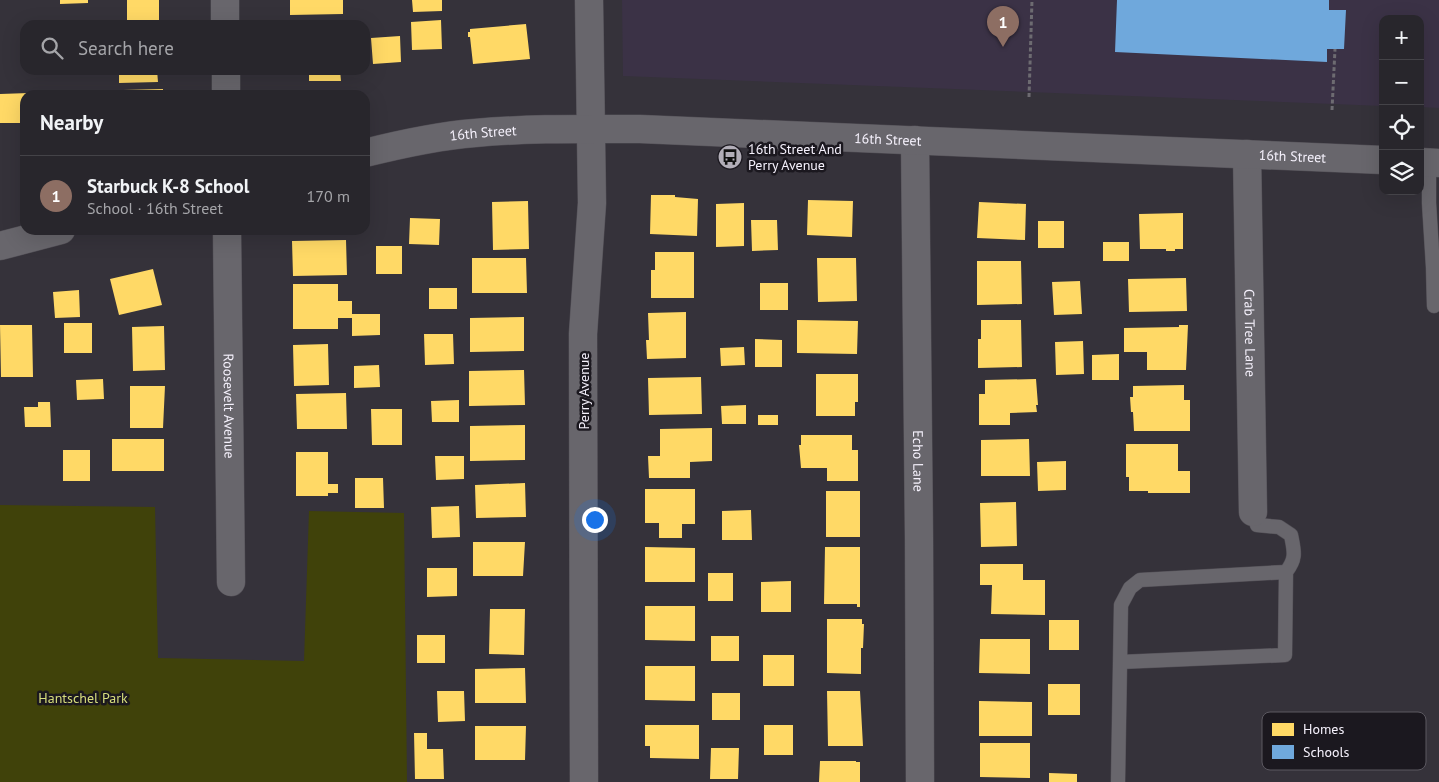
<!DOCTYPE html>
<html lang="en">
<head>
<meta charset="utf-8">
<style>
	body { margin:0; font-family:"PT Sans",sans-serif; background:#343238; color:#f1f3f6 }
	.controls { position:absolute; right:15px; top:15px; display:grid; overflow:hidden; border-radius:10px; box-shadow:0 5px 20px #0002 }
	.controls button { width:45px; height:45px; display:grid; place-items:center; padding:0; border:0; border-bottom:1px solid #444348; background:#28262c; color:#f1f3f6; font:25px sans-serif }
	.you { position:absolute; left:594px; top:519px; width:18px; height:18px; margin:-12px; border:4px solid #fff; border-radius:50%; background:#1a73e8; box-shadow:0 0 0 8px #1a73e833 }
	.badge { display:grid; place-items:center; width:32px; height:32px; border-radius:50%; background:#b2aeb8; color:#fff; font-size:16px; font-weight:700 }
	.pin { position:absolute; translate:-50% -41px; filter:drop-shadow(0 1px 2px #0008) }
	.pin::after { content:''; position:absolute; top:26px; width:18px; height:15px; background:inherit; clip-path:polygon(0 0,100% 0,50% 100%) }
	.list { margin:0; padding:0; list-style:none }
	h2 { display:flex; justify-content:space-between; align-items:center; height:65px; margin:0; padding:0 20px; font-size:21px }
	h2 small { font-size:16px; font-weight:400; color:#a5a5a9 }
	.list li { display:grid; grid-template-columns:32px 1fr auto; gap:15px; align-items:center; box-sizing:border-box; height:80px; padding:0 20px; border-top:1px solid #444348 }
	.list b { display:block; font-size:19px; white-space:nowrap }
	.list p { margin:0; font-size:16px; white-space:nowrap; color:#a5a5a9 }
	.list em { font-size:16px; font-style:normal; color:#a5a5a9 }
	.icon { flex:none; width:28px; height:28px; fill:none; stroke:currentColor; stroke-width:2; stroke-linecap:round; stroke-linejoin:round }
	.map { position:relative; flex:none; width:1439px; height:782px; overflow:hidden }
	.search { position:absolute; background:#28262c; box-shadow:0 5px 20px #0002; left:20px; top:20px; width:350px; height:55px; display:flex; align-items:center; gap:12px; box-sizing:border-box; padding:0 18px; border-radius:15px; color:#a5a5a9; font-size:19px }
	.panel { position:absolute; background:#28262c; box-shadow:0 5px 20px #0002; left:20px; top:90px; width:350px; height:145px; border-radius:15px }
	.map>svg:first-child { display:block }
</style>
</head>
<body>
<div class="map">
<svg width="1439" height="782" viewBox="0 0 1439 782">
	<rect width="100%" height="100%" fill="#35323a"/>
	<path fill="#3b3246" d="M 622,0 L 1439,0 L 1439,108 L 1420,107 L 1420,19 L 1383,19 L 1383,106 L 623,76 Z"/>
	<path fill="#40420a" d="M 0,505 L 155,507 L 158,658 L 304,661 L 309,511 L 404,513 L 407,782 L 0,782 Z"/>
	<path fill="#ffd966" d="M 60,0 L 88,0 L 88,3 L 60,4 Z
		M 127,0 L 159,0 L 159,23 L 127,24 Z
		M 290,0 L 343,0 L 343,14 L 290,15 Z
		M 412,0 L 442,0 L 442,11 L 413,12 Z
		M 441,20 L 442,49 L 412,50 L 411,22 Z
		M 526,24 L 530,59 L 473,64 L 470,37 L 468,37 L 468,32 L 470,32 L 470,29 Z
		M 400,36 L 401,62 L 373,64 L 371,38 Z
		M 119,70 L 157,70 L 158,82 L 119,83 Z
		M 284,70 L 340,70 L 341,81 L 309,81 L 309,74 L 304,74 L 304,72 L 284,72 Z
		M 163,89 L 163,95 L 123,95 L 123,90 Z
		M 29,93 L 29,95 L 25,95 L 25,123 L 0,123 L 0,94 Z
		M 651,195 L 675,195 L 675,197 L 698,199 L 697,236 L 650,234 Z
		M 808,200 L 853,201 L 852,237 L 807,235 Z
		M 528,201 L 529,249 L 493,250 L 492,202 Z
		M 979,202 L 1026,204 L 1025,240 L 977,238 Z
		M 744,203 L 744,246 L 716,247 L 716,204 Z
		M 1183,213 L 1183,249 L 1175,249 L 1175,251 L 1166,251 L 1166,249 L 1140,249 L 1139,214 Z
		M 410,218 L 440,219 L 439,245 L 409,244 Z
		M 751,220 L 777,220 L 778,250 L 752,251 Z
		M 1038,221 L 1064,221 L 1064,248 L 1038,248 Z
		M 346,240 L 347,275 L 293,276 L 292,241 Z
		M 1103,242 L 1129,242 L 1129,261 L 1103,261 Z
		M 376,246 L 402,246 L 402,274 L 376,274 Z
		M 655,252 L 694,252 L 694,298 L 651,298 L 651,270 L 655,270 Z
		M 472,258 L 526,258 L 527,293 L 472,293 Z
		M 817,258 L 856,258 L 857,301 L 818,302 Z
		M 977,261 L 1021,261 L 1022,304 L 977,305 Z
		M 153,269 L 162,305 L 119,315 L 110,279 Z
		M 1186,278 L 1187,311 L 1129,312 L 1128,279 Z
		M 1080,281 L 1082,314 L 1054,315 L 1052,282 Z
		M 760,283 L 788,283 L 788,310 L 760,310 Z
		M 293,284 L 338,284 L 338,301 L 352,301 L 352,314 L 380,314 L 380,335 L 352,336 L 352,318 L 338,318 L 338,329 L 293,329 Z
		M 429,288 L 457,288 L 457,309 L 429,309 Z
		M 79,290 L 80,317 L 55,318 L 53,292 Z
		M 686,312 L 686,358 L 647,359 L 646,340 L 649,340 L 648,313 Z
		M 524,317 L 524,351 L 470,352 L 470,318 Z
		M 797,320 L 858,321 L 857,354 L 797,353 Z
		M 981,320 L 1021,320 L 1022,367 L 978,368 L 978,339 L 981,339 Z
		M 64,323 L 92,323 L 92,353 L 64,353 Z
		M 0,325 L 32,325 L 33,377 L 1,377 Z
		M 1179,325 L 1188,325 L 1186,370 L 1147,370 L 1147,352 L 1124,352 L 1124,328 L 1179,327 Z
		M 164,326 L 165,370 L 133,371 L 132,327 Z
		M 424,334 L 453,334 L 454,364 L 425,365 Z
		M 755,339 L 782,340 L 782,367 L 755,367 Z
		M 1083,341 L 1084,374 L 1056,375 L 1055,342 Z
		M 328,344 L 329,385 L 294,386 L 293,345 Z
		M 744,347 L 745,365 L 721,366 L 720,348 Z
		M 1119,354 L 1119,380 L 1092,380 L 1092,355 Z
		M 379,365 L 380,387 L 354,388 L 354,366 Z
		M 524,370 L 525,405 L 469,406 L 469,371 Z
		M 816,374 L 858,374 L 858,402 L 855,402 L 855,416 L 816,416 Z
		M 701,377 L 702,414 L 649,415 L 648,378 Z
		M 103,379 L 104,399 L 77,400 L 76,380 Z
		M 1036,379 L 1038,405 L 1036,405 L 1037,412 L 1010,413 L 1010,425 L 979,425 L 979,394 L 985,394 L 985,380 Z
		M 1184,385 L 1184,400 L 1190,400 L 1190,431 L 1134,431 L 1133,412 L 1131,412 L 1130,397 L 1133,397 L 1133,386 Z
		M 130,386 L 165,386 L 163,428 L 130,428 Z
		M 346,393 L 347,429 L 297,429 L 296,394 Z
		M 459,400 L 459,422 L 432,422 L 431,401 Z
		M 38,402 L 50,402 L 51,427 L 25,427 L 24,407 L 38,407 Z
		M 746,405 L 746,424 L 722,424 L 721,406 Z
		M 371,409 L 402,409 L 402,445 L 372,445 Z
		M 758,415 L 778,415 L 778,425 L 758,425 Z
		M 525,425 L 525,460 L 470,461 L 470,426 Z
		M 712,428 L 712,461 L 690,462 L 690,478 L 649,478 L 648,456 L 660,456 L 660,429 Z
		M 801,435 L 852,435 L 852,450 L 858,450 L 858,481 L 827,481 L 827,468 L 801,468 L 799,445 L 801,445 Z
		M 112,439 L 164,439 L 164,471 L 112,471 Z
		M 1029,439 L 1030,476 L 981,476 L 981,440 Z
		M 1126,444 L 1178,444 L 1178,471 L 1190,471 L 1190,493 L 1148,493 L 1148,491 L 1129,491 L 1129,477 L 1126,477 Z
		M 63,450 L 90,450 L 90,481 L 63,481 Z
		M 296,452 L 328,452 L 328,484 L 338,484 L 338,493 L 328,493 L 328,496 L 296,496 Z
		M 435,456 L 464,456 L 464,479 L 436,480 Z
		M 1066,461 L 1066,490 L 1038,491 L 1037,462 Z
		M 355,478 L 383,478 L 384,508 L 355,508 Z
		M 525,483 L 526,517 L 476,518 L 475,485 Z
		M 645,489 L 695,489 L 695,524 L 682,524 L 682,538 L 659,538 L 659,523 L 645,523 Z
		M 826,491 L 860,491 L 860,537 L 826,537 Z
		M 1016,502 L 1017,546 L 981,547 L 980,503 Z
		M 459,506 L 460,537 L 432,538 L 431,507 Z
		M 751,510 L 752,540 L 722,540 L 722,511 Z
		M 473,542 L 525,542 L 523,576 L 473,576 Z
		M 645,547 L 695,548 L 695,582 L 645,582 Z
		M 825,547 L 860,547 L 860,607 L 857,607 L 857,604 L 824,604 Z
		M 980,564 L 1023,564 L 1023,580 L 1045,580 L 1045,615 L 991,614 L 992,585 L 980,585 Z
		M 427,568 L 457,568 L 457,596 L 427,597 Z
		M 708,573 L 733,573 L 733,601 L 708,601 Z
		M 791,581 L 791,612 L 761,612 L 761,582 Z
		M 645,606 L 695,606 L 695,641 L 645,640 Z
		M 490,609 L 525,609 L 524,655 L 489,654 Z
		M 827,619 L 862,619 L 862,624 L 864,624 L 863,648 L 861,648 L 861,674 L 827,673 Z
		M 1049,620 L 1079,620 L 1079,650 L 1049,650 Z
		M 417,635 L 445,635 L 445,663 L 417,663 Z
		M 711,636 L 739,636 L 739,661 L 711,661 Z
		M 980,639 L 1030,639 L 1030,674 L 979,673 Z
		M 763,655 L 794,655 L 794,686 L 763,686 Z
		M 645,666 L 695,666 L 695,701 L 645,700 Z
		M 525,668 L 526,703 L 475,703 L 475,669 Z
		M 1048,684 L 1080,684 L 1080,715 L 1048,715 Z
		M 437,691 L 464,691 L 465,721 L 438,722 Z
		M 827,691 L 860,691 L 863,746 L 828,746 Z
		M 712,693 L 740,693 L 740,720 L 712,720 Z
		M 979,701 L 1032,702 L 1032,736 L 979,736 Z
		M 645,725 L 699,725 L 699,759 L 650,758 L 650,746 L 645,746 Z
		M 764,725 L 793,725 L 793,755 L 764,755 Z
		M 475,726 L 526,726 L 525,760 L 475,760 Z
		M 414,733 L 427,733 L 427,749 L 443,749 L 444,779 L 415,779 Z
		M 980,743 L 1030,743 L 1030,778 L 980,777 Z
		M 711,748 L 739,748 L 738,779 L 710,779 Z
		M 820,761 L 856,761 L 856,762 L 860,762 L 860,782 L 819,782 Z
		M 1049,773 L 1077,774 L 1077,782 L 1049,782 Z"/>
	<path fill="#6fa8dc" d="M 1117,0 L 1329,0 L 1329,10 L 1346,10 L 1344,49 L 1327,49 L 1327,62 L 1115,52 Z"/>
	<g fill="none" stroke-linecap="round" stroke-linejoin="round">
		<defs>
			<path id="lane" d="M 1429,162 L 1429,203 L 1433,267 L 1439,267
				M 1433,267 L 1434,306
				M 1120,662 L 1285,655 L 1286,572
				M 1118,782 L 1121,605 L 1130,588 L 1140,580 L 1286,572 C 1297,558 1294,551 1291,535 L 1279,527 L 1257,525 L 1253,512"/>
			<g id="street">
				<path d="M 225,0 L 225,25"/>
				<path d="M 226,70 L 226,95"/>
				<path id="s1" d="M 915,140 L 919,538 L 920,782"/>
				<path id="s2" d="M 1247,154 L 1253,512"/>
				<path id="s3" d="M 227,230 L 231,582"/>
				<path d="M 584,782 L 583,334 L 592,203 L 589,0"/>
			</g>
			<g id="secondary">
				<path id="s4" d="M 365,153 C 401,144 437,136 475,133 C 529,128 585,129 640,129 L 1383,160"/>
				<path d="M 1420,162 L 1439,163"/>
				<path d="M 0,246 L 61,230"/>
			</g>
		</defs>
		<use href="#lane" stroke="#514e55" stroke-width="15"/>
		<use href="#street" stroke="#514e55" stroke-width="29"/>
		<use href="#secondary" stroke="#514e55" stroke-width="29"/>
		<path stroke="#6d6b71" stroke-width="3" stroke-dasharray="4 2.5" stroke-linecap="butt" d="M 1029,97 L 1032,0
			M 1332,110 L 1335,49"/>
		<use href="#lane" stroke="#68666c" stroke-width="14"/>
		<use href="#street" stroke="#68666c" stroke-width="28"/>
		<use href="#secondary" stroke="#68666c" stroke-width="28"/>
	</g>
	<defs>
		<symbol id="bus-disc" viewBox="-11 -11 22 22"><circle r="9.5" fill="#b2aeb8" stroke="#1b181f"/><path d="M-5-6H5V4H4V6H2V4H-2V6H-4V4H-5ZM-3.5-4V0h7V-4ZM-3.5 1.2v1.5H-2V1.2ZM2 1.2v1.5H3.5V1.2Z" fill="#111"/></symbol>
	</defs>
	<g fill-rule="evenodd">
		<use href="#bus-disc" x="716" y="143" width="28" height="28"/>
	</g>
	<g text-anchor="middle" stroke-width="5" stroke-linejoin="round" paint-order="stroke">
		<g font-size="14" fill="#f5f1fc" stroke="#1b181f">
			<text dy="5" stroke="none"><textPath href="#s4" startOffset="120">16th Street</textPath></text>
			<text dy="5" stroke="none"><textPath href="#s4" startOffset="525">16th Street</textPath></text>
			<text dy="5" stroke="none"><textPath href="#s4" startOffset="930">16th Street</textPath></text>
			<text dy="5" stroke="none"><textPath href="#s2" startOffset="179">Crab Tree Lane</textPath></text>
			<text transform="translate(584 391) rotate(-90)" y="5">Perry Avenue</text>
			<text dy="5" stroke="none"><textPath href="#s3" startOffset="176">Roosevelt Avenue</textPath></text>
			<text dy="5" stroke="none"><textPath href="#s1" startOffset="321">Echo Lane</textPath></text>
		</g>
		<g font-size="14" fill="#f5f1fc" stroke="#1b181f" text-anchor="start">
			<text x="748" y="154">16th Street And<tspan x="748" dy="16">Perry Avenue</tspan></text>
		</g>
		<g font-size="14" fill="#d7dd7d" stroke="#1b181f">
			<text x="83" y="703">Hantschel Park</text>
		</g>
	</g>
	<rect x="1262" y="712" width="164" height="58" rx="8" fill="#1b181f" stroke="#5c5961" stroke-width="1"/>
	<rect x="1272" y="723" width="22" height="13" fill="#ffd966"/>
	<rect x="1272" y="745" width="22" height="14" fill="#6fa8dc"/>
	<g font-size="14" fill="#f5f1fc">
		<text x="1303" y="734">Homes</text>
		<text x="1303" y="757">Schools</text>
	</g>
</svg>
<div class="controls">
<button>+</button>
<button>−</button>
<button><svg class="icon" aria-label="locate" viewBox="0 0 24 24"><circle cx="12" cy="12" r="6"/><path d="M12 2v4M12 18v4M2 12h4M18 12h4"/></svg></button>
<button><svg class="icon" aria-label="layers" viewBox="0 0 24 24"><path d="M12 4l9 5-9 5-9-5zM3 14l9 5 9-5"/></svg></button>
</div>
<div class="you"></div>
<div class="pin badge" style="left:1003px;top:47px;background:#8d6e63">1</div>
<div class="search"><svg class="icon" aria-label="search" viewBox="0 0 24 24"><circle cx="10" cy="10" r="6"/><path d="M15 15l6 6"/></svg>Search here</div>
<section class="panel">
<h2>Nearby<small></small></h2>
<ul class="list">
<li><span class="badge" style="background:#8d6e63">1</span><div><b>Starbuck K-8 School</b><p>School · 16th Street</p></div><em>170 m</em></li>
</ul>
</section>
</div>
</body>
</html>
